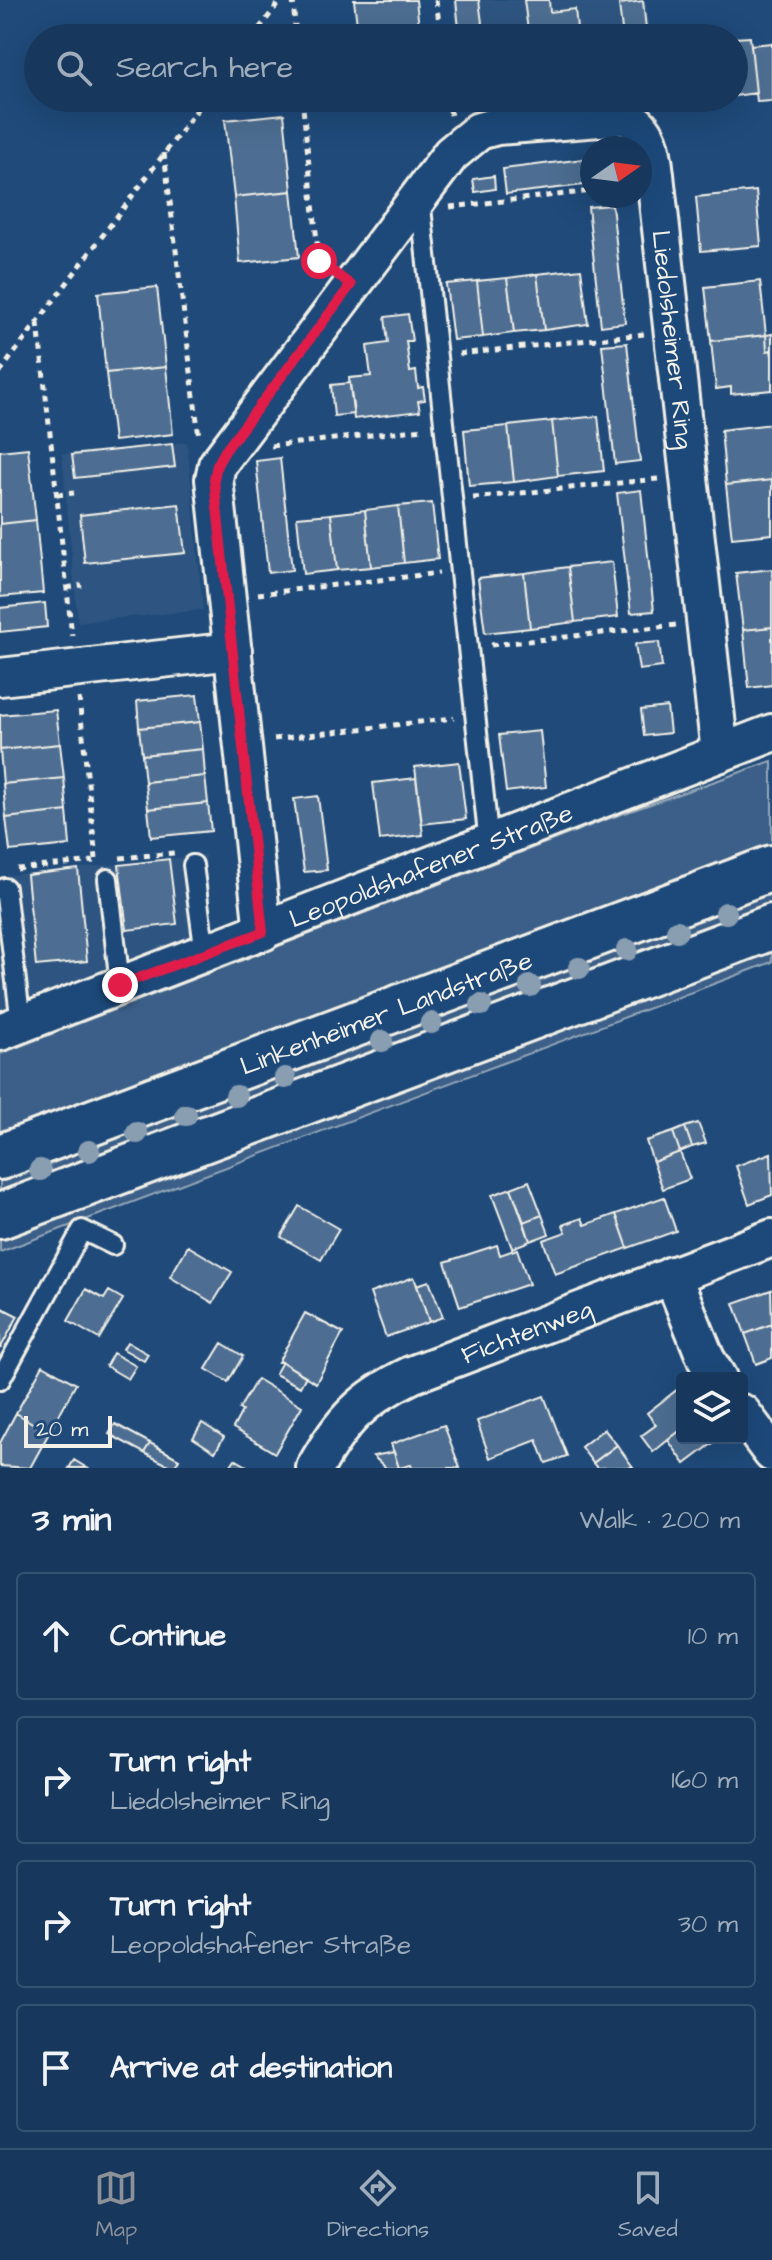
<!DOCTYPE html>
<html lang="en">
<head>
<meta charset="utf-8">
<style>
	body { margin:0; font-family:"Architects Daughter",sans-serif; background:#203f62; color:#f1f3f6 }
	.controls { position:absolute; right:24px; bottom:24px; display:grid; overflow:hidden; border-radius:8px; box-shadow:0 8px 32px #0002 }
	.controls button { width:72px; height:72px; display:grid; place-items:center; padding:0; border:0; border-bottom:2px solid #365272; background:#17385c; color:#f1f3f6; font:40px sans-serif }
	.compass { position:absolute; left:580px; top:136px; width:72px; height:72px; border-radius:50%; background:#17385c; box-shadow:0 8px 32px #0002; rotate:76deg }
	.scale { position:absolute; left:24px; bottom:20px; width:88px; box-sizing:border-box; padding-left:8px; border:4px solid #f4f1e8; border-top:0; font-size:22px; line-height:28px; white-space:nowrap; color:#f4f1e8; -webkit-text-stroke:6px #1f4a7a; paint-order:stroke }
	.stop { position:absolute; width:24px; height:24px; margin:-18px; border:6px solid #e11d48; border-radius:50%; background:#fff }
	.stop.end { background:#e11d48; border-color:#fff; box-shadow:0 2px 8px #0008 }
	.list { margin:0; padding:0; list-style:none }
	h2 { display:flex; justify-content:space-between; align-items:center; height:104px; margin:0; padding:0 32px; font-size:34px }
	h2 small { font-size:26px; font-weight:400; color:#9eacbb }
	.list li { display:grid; grid-template-columns:52px 1fr auto; gap:24px; align-items:center; box-sizing:border-box; height:128px; margin:0 16px 16px; padding:0 16px; border:2px solid #365272; border-radius:8px }
	.list b { display:block; font-size:30px; white-space:nowrap }
	.list p { margin:0; font-size:26px; white-space:nowrap; color:#9eacbb }
	.list em { font-size:26px; font-style:normal; color:#9eacbb }
	.icon { flex:none; width:44px; height:44px; fill:none; stroke:currentColor; stroke-width:2; stroke-linecap:round; stroke-linejoin:round }
	.map { position:relative; flex:none; width:772px; height:1468px; overflow:hidden }
	.search { position:absolute; background:#17385c; box-shadow:0 8px 32px #0002; left:24px; right:24px; top:24px; height:88px; display:flex; align-items:center; gap:20px; box-sizing:border-box; padding:0 28px; border-radius:44px; color:#9eacbb; font-size:30px }
	.sheet { height:680px; background:#17385c }
	nav { display:flex; justify-content:space-around; align-items:center; box-sizing:border-box; height:112px; border-top:2px solid #365272; background:#17385c; font-size:22px; color:#9eacbb }
	nav a { display:grid; justify-items:center; gap:4px }
	nav .on { color:#8c9099 }
	.map>svg:first-child { display:block }
</style>
</head>
<body>
<div class="map">
<svg width="772" height="1468" viewBox="0 0 772 1468">
	<rect width="100%" height="100%" fill="#1f4a7a"/>
	<filter id="ink" filterUnits="userSpaceOnUse"><feTurbulence type="fractalNoise" baseFrequency=".0125" numOctaves="2"/><feDisplacementMap in="SourceGraphic" scale="16" xChannelSelector="R" yChannelSelector="G"/><feConvolveMatrix kernelMatrix="1 2 1 2 8 2 1 2 1" color-interpolation-filters="sRGB"/></filter>
	<g filter="url(#ink)">
		<path fill="#2d5581" d="M 453,0 L 646,0 L 650,38 L 457,38 Z
			M 187,442 L 203,610 L 78,622 L 62,454 Z
			M 205,855 L 211,927 L 0,1012 L 0,876 Z"/>
		<path fill="#3a5f88" stroke="#97a8b8" stroke-width="2" d="M 772,761 L 772,849 L 0,1138 L 0,1054 L 605,820 Z
			M 772,885 L 772,909 L 0,1198 L 0,1176 Z
			M 772,945 L 772,962 L 0,1252 L 0,1235 Z"/>
		<path fill="#4d6e92" stroke="#f4f1e8" stroke-width="2" d="M 354,0 L 416,0 L 419,27 L 358,33 Z
			M 456,0 L 479,0 L 484,38 L 460,38 Z
			M 524,0 L 549,0 L 550,12 L 575,9 L 578,38 L 529,38 Z
			M 643,1 L 647,38 L 623,38 L 619,4 Z
			M 419,27 L 421,38 L 358,38 L 358,33 Z
			M 714,31 L 715,38 L 679,38 L 679,34 Z
			M 750,37 L 756,93 L 734,96 L 734,38 Z
			M 772,43 L 772,101 L 757,102 L 751,45 Z
			M 284,114 L 292,191 L 234,197 L 225,120 Z
			M 592,158 L 592,184 L 506,194 L 503,169 Z
			M 494,176 L 495,189 L 475,192 L 473,179 Z
			M 292,191 L 299,257 L 240,263 L 234,197 Z
			M 756,191 L 761,246 L 701,251 L 696,197 Z
			M 612,205 L 625,323 L 601,326 L 588,207 Z
			M 581,269 L 588,324 L 544,330 L 537,274 Z
			M 537,274 L 544,330 L 514,333 L 507,278 Z
			M 507,278 L 514,333 L 483,337 L 477,281 Z
			M 477,281 L 483,337 L 453,340 L 446,284 Z
			M 760,281 L 766,335 L 711,341 L 705,287 Z
			M 157,287 L 166,367 L 106,373 L 98,293 Z
			M 408,314 L 412,341 L 406,341 L 410,372 L 416,371 L 418,388 L 423,387 L 425,400 L 418,401 L 420,411 L 354,419 L 349,378 L 371,376 L 367,346 L 388,343 L 385,317 Z
			M 772,334 L 772,356 L 771,350 L 767,351 L 766,335 Z
			M 766,335 L 767,351 L 771,350 L 772,356 L 772,390 L 731,394 L 731,387 L 716,389 L 711,341 Z
			M 627,343 L 640,461 L 615,464 L 602,345 Z
			M 166,367 L 173,434 L 114,441 L 106,373 Z
			M 350,383 L 354,414 L 334,416 L 331,385 Z
			M 598,416 L 604,471 L 558,476 L 552,421 Z
			M 552,421 L 558,476 L 514,482 L 508,426 Z
			M 772,424 L 772,480 L 726,485 L 721,430 Z
			M 508,426 L 514,482 L 469,486 L 464,430 Z
			M 172,444 L 175,467 L 75,478 L 72,455 Z
			M 28,448 L 36,520 L 0,524 L 0,451 Z
			M 280,458 L 292,570 L 268,573 L 256,461 Z
			M 772,480 L 772,534 L 732,538 L 726,485 Z
			M 641,490 L 654,611 L 631,613 L 617,493 Z
			M 432,503 L 438,559 L 404,563 L 398,506 Z
			M 179,504 L 185,553 L 85,563 L 80,515 Z
			M 398,506 L 404,563 L 371,567 L 365,510 Z
			M 365,510 L 371,567 L 337,570 L 331,514 Z
			M 331,514 L 337,570 L 303,574 L 297,517 Z
			M 36,520 L 43,593 L 0,597 L 0,524 Z
			M 612,562 L 618,617 L 575,622 L 568,567 Z
			M 568,567 L 575,622 L 530,628 L 524,573 Z
			M 772,569 L 772,627 L 743,630 L 736,573 Z
			M 524,573 L 530,628 L 485,633 L 478,578 Z
			M 45,603 L 47,627 L 0,632 L 0,608 Z
			M 772,627 L 772,685 L 749,688 L 743,630 Z
			M 659,642 L 662,667 L 639,670 L 635,644 Z
			M 197,695 L 200,722 L 139,728 L 137,701 Z
			M 667,707 L 670,733 L 644,736 L 641,710 Z
			M 56,710 L 60,744 L 0,750 L 0,715 Z
			M 200,722 L 203,749 L 142,755 L 139,728 Z
			M 540,731 L 546,787 L 506,792 L 499,735 Z
			M 60,744 L 64,778 L 3,784 L 0,750 Z
			M 203,749 L 205,776 L 145,782 L 142,755 Z
			M 459,762 L 466,819 L 422,824 L 415,767 Z
			M 205,776 L 208,803 L 148,809 L 145,782 Z
			M 64,778 L 67,811 L 6,818 L 3,784 Z
			M 416,778 L 423,835 L 380,840 L 373,783 Z
			M 318,796 L 327,870 L 304,872 L 294,799 Z
			M 208,803 L 211,831 L 151,837 L 148,809 Z
			M 67,811 L 70,845 L 10,851 L 6,818 Z
			M 169,859 L 177,924 L 127,930 L 119,865 Z
			M 78,869 L 87,961 L 36,966 L 27,875 Z
			M 698,1123 L 706,1143 L 692,1147 L 685,1127 Z
			M 685,1127 L 692,1147 L 680,1152 L 673,1132 Z
			M 673,1132 L 680,1152 L 653,1162 L 646,1141 Z
			M 680,1152 L 690,1179 L 663,1189 L 653,1162 Z
			M 771,1153 L 772,1195 L 749,1204 L 736,1166 Z
			M 529,1181 L 542,1215 L 524,1222 L 511,1188 Z
			M 511,1188 L 530,1241 L 512,1248 L 492,1195 Z
			M 664,1197 L 676,1231 L 628,1248 L 616,1214 Z
			M 299,1206 L 339,1229 L 321,1260 L 281,1237 Z
			M 616,1214 L 628,1248 L 555,1274 L 543,1240 L 566,1232 L 563,1225 L 582,1218 L 585,1225 Z
			M 542,1215 L 549,1234 L 530,1241 L 524,1222 Z
			M 497,1245 L 500,1255 L 517,1249 L 529,1284 L 460,1307 L 445,1262 Z
			M 188,1246 L 232,1272 L 213,1303 L 170,1277 Z
			M 414,1277 L 429,1322 L 386,1337 L 370,1293 Z
			M 429,1281 L 443,1317 L 429,1322 L 417,1285 Z
			M 86,1289 L 104,1299 L 109,1291 L 123,1299 L 99,1339 L 68,1321 Z
			M 771,1290 L 772,1324 L 745,1334 L 734,1303 Z
			M 0,1307 L 18,1316 L 0,1349 Z
			M 305,1313 L 343,1333 L 316,1383 L 282,1362 L 278,1362 Z
			M 772,1324 L 772,1358 L 756,1364 L 745,1334 Z
			M 127,1342 L 148,1354 L 144,1361 L 123,1349 Z
			M 222,1343 L 243,1356 L 228,1382 L 206,1369 Z
			M 113,1353 L 136,1366 L 128,1379 L 106,1366 Z
			M 282,1362 L 306,1376 L 300,1387 L 275,1374 Z
			M 43,1365 L 76,1384 L 49,1433 L 16,1413 Z
			M 257,1379 L 302,1406 L 275,1453 L 233,1428 L 242,1411 L 239,1409 Z
			M 678,1389 L 682,1395 L 682,1429 L 653,1452 L 641,1436 L 656,1425 L 647,1413 Z
			M 544,1396 L 567,1456 L 546,1463 L 537,1440 L 490,1458 L 477,1421 Z
			M 16,1413 L 49,1433 L 30,1468 L 0,1466 L 0,1443 Z
			M 202,1423 L 224,1437 L 215,1452 L 193,1438 Z
			M 115,1424 L 150,1443 L 144,1453 L 109,1434 Z
			M 444,1425 L 460,1468 L 412,1468 L 411,1465 L 399,1468 L 391,1444 Z
			M 604,1429 L 617,1445 L 593,1463 L 581,1447 Z
			M 682,1429 L 682,1438 L 717,1440 L 685,1464 L 668,1440 Z
			M 150,1443 L 179,1459 L 174,1468 L 144,1453 Z
			M 617,1445 L 633,1467 L 597,1468 L 593,1463 Z
			M 394,1452 L 399,1468 L 386,1468 L 373,1456 Z
			M 235,1459 L 250,1468 L 229,1468 Z
			M 74,1460 L 87,1468 L 69,1468 Z"/>
		<g fill="none" stroke-linecap="round" stroke-linejoin="round">
			<defs>
				<path id="lane" d="M 420,198 L 489,844
					M 193,865 L 205,954
					M 108,879 L 120,985
					M 5,888 L 21,1024
					M 0,1380 L 82,1230 L 113,1245"/>
				<g id="street">
					<path d="M 0,677 L 233,651"/>
					<path id="s1" d="M 263,932 L 214,479 L 217,465 L 451,154 L 479,131 L 497,126 L 625,116 C 653,129 653,157 656,184 L 720,753"/>
					<path id="s2" d="M 0,1032 L 772,733"/>
					<path d="M 672,1275 L 706,1359 L 718,1378"/>
					<path d="M 742,1413 L 772,1453"/>
					<path id="s3" d="M 315,1468 C 341,1421 363,1398 411,1375 L 772,1238"/>
				</g>
				<g id="primary">
					<path id="s4" d="M 0,1157 L 772,868"/>
					<path d="M 0,1216 L 772,927"/>
				</g>
			</defs>
			<use href="#lane" stroke="#f4f1e8" stroke-width="24"/>
			<use href="#street" stroke="#f4f1e8" stroke-width="42"/>
			<use href="#primary" stroke="#f4f1e8" stroke-width="50"/>
			<path stroke="#f4f1e8" stroke-width="5" stroke-dasharray="6 6" stroke-linecap="butt" d="M 293,0 L 296,38
				M 436,0 L 441,38
				M 252,38 L 281,0
				M 302,98 L 319,261 L 328,268
				M 448,98 L 451,115
				M 164,153 L 199,437
				M 450,207 L 592,191
				M 38,323 L 72,636
				M 459,354 L 644,334
				M 0,372 L 206,98
				M 271,446 L 424,429
				M 57,495 L 74,493
				M 473,498 L 658,479
				M 67,588 L 82,585
				M 258,594 L 439,573
				M 491,645 L 676,625
				M 79,698 L 96,859
				M 274,739 L 454,718
				M 120,858 L 174,853
				M 17,869 L 94,861"/>
			<use href="#lane" stroke="#1f4a7a" stroke-width="18"/>
			<use href="#street" stroke="#1f4a7a" stroke-width="36"/>
			<use href="#primary" stroke="#1f4a7a" stroke-width="44"/>
		</g>
		<g fill="#8a9eb1">
			<circle cx="726" cy="913" r="11"/>
			<circle cx="677" cy="931" r="11"/>
			<circle cx="627" cy="950" r="11"/>
			<circle cx="579" cy="968" r="11"/>
			<circle cx="530" cy="986" r="11"/>
			<circle cx="481" cy="1005" r="11"/>
			<circle cx="431" cy="1023" r="11"/>
			<circle cx="382" cy="1041" r="11"/>
			<circle cx="285" cy="1078" r="11"/>
			<circle cx="236" cy="1096" r="11"/>
			<circle cx="186" cy="1115" r="11"/>
			<circle cx="137" cy="1133" r="11"/>
			<circle cx="89" cy="1151" r="11"/>
			<circle cx="40" cy="1170" r="11"/>
		</g>
	</g>
	<g fill="none" stroke-linecap="round" stroke-linejoin="round" filter="url(#ink)">
		<path stroke="#e11d48" stroke-width="10" d="M 120,985 L 263,932 L 214,479 L 217,465 L 225,451 L 351,285 L 319,261"/>
	</g>
	<g text-anchor="middle" stroke-width="7" stroke-linejoin="round" paint-order="stroke">
		<g font-size="26" fill="#f4f1e8" stroke="#1f4a7a">
			<text dy="9" stroke="none"><textPath href="#s1" startOffset="1278">Liedolsheimer Ring</textPath></text>
			<text dy="9" stroke="none"><textPath href="#s2" startOffset="462">Leopoldshafener Straße</textPath></text>
			<text dy="9" stroke="none"><textPath href="#s4" startOffset="412">Linkenheimer Landstraße</textPath></text>
			<text dy="9" stroke="none"><textPath href="#s3" startOffset="260">Fichtenweg</textPath></text>
		</g>
	</g>
</svg>
<div class="controls">
<button><svg class="icon" aria-label="layers" viewBox="0 0 24 24"><path d="M12 4l9 5-9 5-9-5zM3 14l9 5 9-5"/></svg></button>
</div>
<svg class="compass" viewBox="-18 -18 36 36"><path d="M0-13l5 13h-10z" fill="#e53935"/><path d="M0 13l5-13h-10z" fill="#9eacbb"/></svg>
<div class="scale">20 m</div>
<div class="stop" style="left:319px;top:261px"></div>
<div class="stop end" style="left:120px;top:985px"></div>
<div class="search"><svg class="icon" aria-label="search" viewBox="0 0 24 24"><circle cx="10" cy="10" r="6"/><path d="M15 15l6 6"/></svg>Search here</div>
</div>
<section class="sheet">
<h2>3 min<small>Walk · 200 m</small></h2>
<ul class="list">
<li><svg class="icon" aria-label="ahead" viewBox="0 0 24 24"><path d="M12 20V5M6 11l6-6 6 6"/></svg><div><b>Continue</b></div><em>10 m</em></li>
<li><svg class="icon" aria-label="right" viewBox="0 0 24 24"><path d="M7 20v-9h11M14 6l5 5-5 5"/></svg><div><b>Turn right</b><p>Liedolsheimer Ring</p></div><em>160 m</em></li>
<li><svg class="icon" aria-label="right" viewBox="0 0 24 24"><path d="M7 20v-9h11M14 6l5 5-5 5"/></svg><div><b>Turn right</b><p>Leopoldshafener Straße</p></div><em>30 m</em></li>
<li><svg class="icon" aria-label="arrive" viewBox="0 0 24 24"><path d="M6 21V4h12l-3 4 3 4H6"/></svg><div><b>Arrive at destination</b></div></li>
</ul>
</section>
<nav>
<a class="on"><svg class="icon" aria-label="map" viewBox="0 0 24 24"><path d="M3 6l6-2 6 2 6-2v14l-6 2-6-2-6 2zM9 4v14M15 6v14"/></svg>Map</a>
<a><svg class="icon" aria-label="directions" viewBox="0 0 24 24"><path d="M12 3l9 9-9 9-9-9zM9 14v-3h6M13 9l2 2-2 2"/></svg>Directions</a>
<a><svg class="icon" aria-label="saved" viewBox="0 0 24 24"><path d="M7 4h10v16l-5-4-5 4z"/></svg>Saved</a>
</nav>
</body>
</html>
